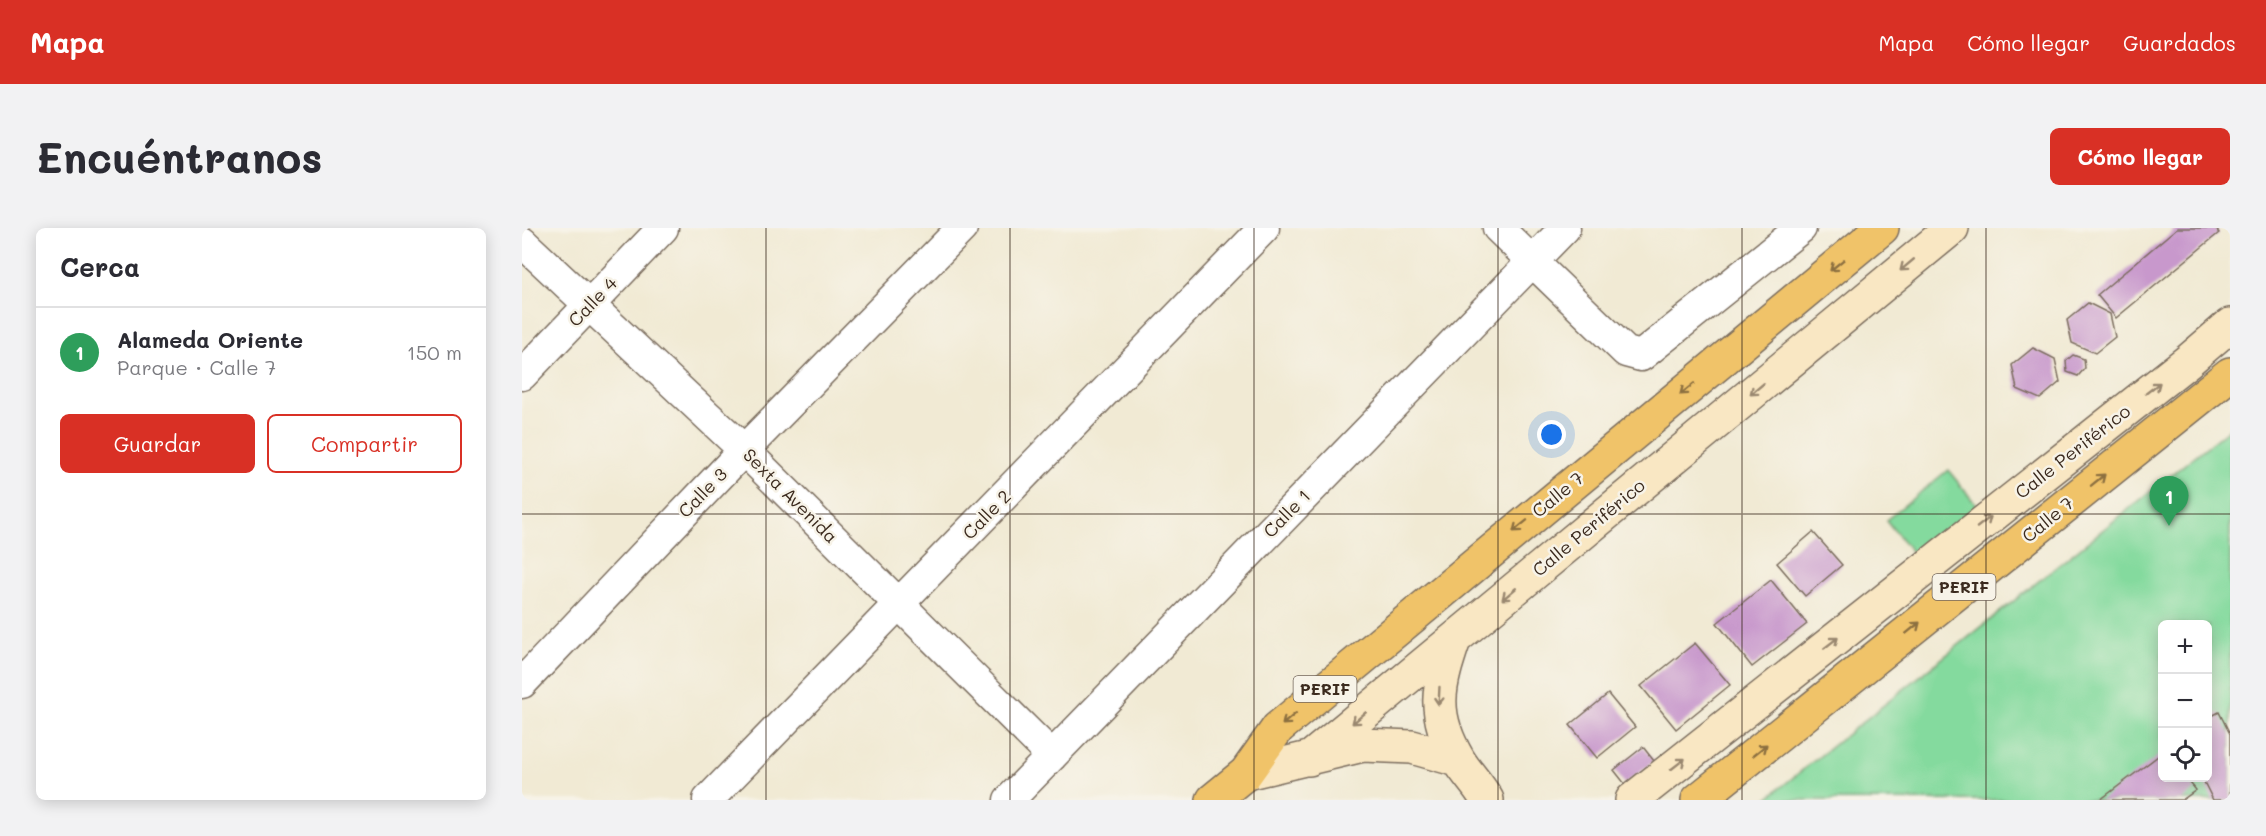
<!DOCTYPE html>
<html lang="es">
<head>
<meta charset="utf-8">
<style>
	body { margin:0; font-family:Mali,sans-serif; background:#f2f2f3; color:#2b2b33 }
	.controls { position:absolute; right:18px; bottom:18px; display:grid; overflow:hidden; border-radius:9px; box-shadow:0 3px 15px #0003 }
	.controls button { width:54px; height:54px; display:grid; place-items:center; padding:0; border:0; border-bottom:2px solid #e1e1e2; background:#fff; color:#2b2b33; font:30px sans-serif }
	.you { position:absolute; left:1030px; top:207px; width:21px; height:21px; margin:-15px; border:4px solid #fff; border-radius:50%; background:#1a73e8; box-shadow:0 0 0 9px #1a73e833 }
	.badge { display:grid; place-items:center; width:39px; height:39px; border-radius:50%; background:#d93025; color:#fff; font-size:20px; font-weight:700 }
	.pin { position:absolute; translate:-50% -50px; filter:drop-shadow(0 2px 3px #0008) }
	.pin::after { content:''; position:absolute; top:32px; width:21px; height:18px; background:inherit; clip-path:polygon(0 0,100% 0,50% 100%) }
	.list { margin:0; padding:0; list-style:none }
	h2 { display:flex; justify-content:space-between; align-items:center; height:78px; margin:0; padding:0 24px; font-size:26px }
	h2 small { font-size:20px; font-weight:400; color:#7c7c81 }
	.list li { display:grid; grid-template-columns:39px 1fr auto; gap:18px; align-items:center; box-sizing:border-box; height:90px; padding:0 24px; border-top:2px solid #e1e1e2 }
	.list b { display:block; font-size:22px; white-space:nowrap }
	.list p { margin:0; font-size:20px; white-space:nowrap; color:#7c7c81 }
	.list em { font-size:20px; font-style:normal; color:#7c7c81 }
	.actions { display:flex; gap:12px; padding:18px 24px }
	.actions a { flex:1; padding:14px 0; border:2px solid #d93025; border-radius:9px; text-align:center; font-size:21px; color:#d93025 }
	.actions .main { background:#d93025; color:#fff }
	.icon { flex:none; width:33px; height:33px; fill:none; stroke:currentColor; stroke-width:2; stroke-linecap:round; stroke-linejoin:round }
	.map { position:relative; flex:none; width:1708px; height:572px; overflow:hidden; border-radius:9px }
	header { display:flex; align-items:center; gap:36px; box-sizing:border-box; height:84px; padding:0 30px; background:#d93025; color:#fff }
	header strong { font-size:28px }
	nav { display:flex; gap:33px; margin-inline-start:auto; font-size:21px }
	.intro { display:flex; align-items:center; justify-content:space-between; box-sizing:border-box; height:144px; padding:0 36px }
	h1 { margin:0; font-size:42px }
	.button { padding:15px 27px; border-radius:9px; background:#d93025; color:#fff; font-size:21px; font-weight:700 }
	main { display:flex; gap:36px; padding:0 36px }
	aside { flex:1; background:#fff; border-radius:9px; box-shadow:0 3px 15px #0003 }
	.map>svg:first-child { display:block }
</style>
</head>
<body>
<header>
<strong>Mapa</strong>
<nav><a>Mapa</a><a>Cómo llegar</a><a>Guardados</a></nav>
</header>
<div class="intro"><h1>Encuéntranos</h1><a class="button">Cómo llegar</a></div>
<main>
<aside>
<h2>Cerca<small></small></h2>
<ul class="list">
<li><span class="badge" style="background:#2e9e5b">1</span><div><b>Alameda Oriente</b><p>Parque · Calle 7</p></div><em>150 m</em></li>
</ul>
<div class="actions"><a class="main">Guardar</a><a>Compartir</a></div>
</aside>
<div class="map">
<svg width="1708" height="572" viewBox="0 0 1708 572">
	<rect width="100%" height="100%" fill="#f7f3e8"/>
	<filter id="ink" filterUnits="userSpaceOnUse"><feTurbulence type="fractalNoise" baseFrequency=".0167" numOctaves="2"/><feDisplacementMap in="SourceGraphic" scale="12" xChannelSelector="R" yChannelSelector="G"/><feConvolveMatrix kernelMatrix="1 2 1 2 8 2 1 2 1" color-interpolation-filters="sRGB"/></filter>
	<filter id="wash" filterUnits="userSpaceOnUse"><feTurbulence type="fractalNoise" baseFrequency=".008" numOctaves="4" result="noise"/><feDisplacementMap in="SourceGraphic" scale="24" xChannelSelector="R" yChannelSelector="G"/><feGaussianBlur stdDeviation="1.35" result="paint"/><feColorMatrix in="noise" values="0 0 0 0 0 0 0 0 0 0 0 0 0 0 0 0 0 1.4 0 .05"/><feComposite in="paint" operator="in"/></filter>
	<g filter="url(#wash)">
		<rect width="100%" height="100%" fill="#f1ead4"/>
		<path fill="#84da9e" stroke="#60825e" stroke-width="1.5" fill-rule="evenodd" d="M 1708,200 L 1708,572 L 1243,572 ZM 1640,397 L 1686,397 L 1686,550 L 1640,550 Z
			M 1426,242 L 1456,279 L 1394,329 L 1364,292 Z"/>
		<g id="blocks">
			<path fill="#c898cc" d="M 1655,0 L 1693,0 L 1697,5 L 1594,90 L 1575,67 Z
				M 1566,75 L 1588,86 L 1593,109 L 1573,125 L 1550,115 L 1545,92 Z
				M 1511,120 L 1533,131 L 1538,154 L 1518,171 L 1495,161 L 1490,137 Z
				M 1551,127 L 1562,131 L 1563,140 L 1556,148 L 1545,144 L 1544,133 Z
				M 1291,304 L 1320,337 L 1283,368 L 1255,335 Z
				M 1249,352 L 1285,396 L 1230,439 L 1195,395 Z
				M 1173,415 L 1208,457 L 1154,501 L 1119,458 Z
				M 1086,466 L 1113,499 L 1075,530 L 1048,497 Z
				M 1697,484 L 1708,506 L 1708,572 L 1691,572 L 1680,550 L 1686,550 L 1686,490 Z
				M 1121,519 L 1132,533 L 1103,556 L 1092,542 Z
				M 1640,525 L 1640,550 L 1664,550 L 1674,562 L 1660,572 L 1578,572 Z"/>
		</g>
	</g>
	<g filter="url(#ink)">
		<use href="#blocks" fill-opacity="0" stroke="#7b6d5e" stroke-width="1.5"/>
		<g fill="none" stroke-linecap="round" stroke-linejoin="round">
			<defs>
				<path id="street" d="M 976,0 L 1104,124 L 1119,128 L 1279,0
					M 0,14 L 222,222 L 530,528
					M 0,147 L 141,0
					M 0,455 L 222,222 L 440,0
					M 186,572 L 742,0
					M 487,572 L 1043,0"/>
				<path id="secondary" d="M 932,412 C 916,459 909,485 936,531 C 944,545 957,557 965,572
					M 787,531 L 1430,0
					M 724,545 L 841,517 L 890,519 L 936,532
					M 1110,572 L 1666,133 L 1708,97"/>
				<path id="primary" d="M 691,572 L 724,545 L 756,500 L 1360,0
					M 1176,572 L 1708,146"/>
			</defs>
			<use href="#street" stroke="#7b6d5e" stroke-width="33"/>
			<use href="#secondary" stroke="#7b6d5e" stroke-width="36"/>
			<use href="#primary" stroke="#7b6d5e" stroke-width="36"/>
			<use href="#street" stroke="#fff" stroke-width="30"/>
			<use href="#secondary" stroke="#f9e7c3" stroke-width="33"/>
			<use href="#primary" stroke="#f0c369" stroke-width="33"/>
		</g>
		<defs><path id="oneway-shaft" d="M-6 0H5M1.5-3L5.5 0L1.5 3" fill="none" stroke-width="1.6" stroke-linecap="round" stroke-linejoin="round" transform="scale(1.5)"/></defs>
		<g stroke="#8c6f40">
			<use href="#oneway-shaft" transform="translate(1315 37) rotate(141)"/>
			<use href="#oneway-shaft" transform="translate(1165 161) rotate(141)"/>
			<use href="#oneway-shaft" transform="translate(1576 252) rotate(-39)"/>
			<use href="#oneway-shaft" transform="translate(998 298) rotate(141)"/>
			<use href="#oneway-shaft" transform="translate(1391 400) rotate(-39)"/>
			<use href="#oneway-shaft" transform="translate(767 491) rotate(140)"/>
			<use href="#oneway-shaft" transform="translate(1238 522) rotate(-39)"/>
		</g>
		<g stroke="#9a8870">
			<use href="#oneway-shaft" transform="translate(1385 37) rotate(140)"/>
			<use href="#oneway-shaft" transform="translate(1631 160) rotate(-38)"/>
			<use href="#oneway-shaft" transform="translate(1235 161) rotate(140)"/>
			<use href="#oneway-shaft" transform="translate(1462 294) rotate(-38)"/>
			<use href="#oneway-shaft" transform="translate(987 366) rotate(140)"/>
			<use href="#oneway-shaft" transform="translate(1309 415) rotate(-38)"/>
			<use href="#oneway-shaft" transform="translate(917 468) rotate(93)"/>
			<use href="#oneway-shaft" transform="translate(837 490) rotate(140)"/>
			<use href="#oneway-shaft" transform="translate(1156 536) rotate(-38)"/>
		</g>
	</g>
	<path fill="none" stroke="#3b2a1e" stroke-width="1.5" stroke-opacity="0.55" d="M 244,0 L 244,572M 488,0 L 488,572M 732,0 L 732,572M 976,0 L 976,572M 1220,0 L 1220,572M 1464,0 L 1464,572M 0,286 L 1708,286"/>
	<g text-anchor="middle" stroke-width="5" stroke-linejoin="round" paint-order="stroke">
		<g fill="#f7f3e8" stroke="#73665b" stroke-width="1.5">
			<rect x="1410.5" y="346" width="63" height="26" rx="4.5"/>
			<rect x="771.5" y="448" width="63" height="26" rx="4.5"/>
		</g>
		<g font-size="16" font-weight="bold" fill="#3b2a1e">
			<text x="1442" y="365">PERIF</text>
			<text x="803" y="467">PERIF</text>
		</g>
		<g font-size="18" fill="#3b2a1e" stroke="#f7f3e8">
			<text transform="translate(71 74) rotate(-46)" y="6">Calle 4</text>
			<text transform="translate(1551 224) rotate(-38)" y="6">Calle Periférico</text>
			<text transform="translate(181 265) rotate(-46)" y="6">Calle 3</text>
			<text transform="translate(1036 267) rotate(-39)" y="6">Calle 7</text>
			<text transform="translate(268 268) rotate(45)" y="6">Sexta Avenida</text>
			<text transform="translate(765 286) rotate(-46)" y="6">Calle 1</text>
			<text transform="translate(465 287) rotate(-46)" y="6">Calle 2</text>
			<text transform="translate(1526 292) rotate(-39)" y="6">Calle 7</text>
			<text transform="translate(1067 300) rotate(-40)" y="6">Calle Periférico</text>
		</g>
	</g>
</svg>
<div class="controls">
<button>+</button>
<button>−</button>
<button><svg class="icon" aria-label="locate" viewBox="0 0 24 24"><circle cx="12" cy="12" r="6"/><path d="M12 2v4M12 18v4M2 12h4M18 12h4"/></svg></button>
</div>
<div class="you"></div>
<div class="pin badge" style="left:1647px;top:298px;background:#2e9e5b">1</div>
</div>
</main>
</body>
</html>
